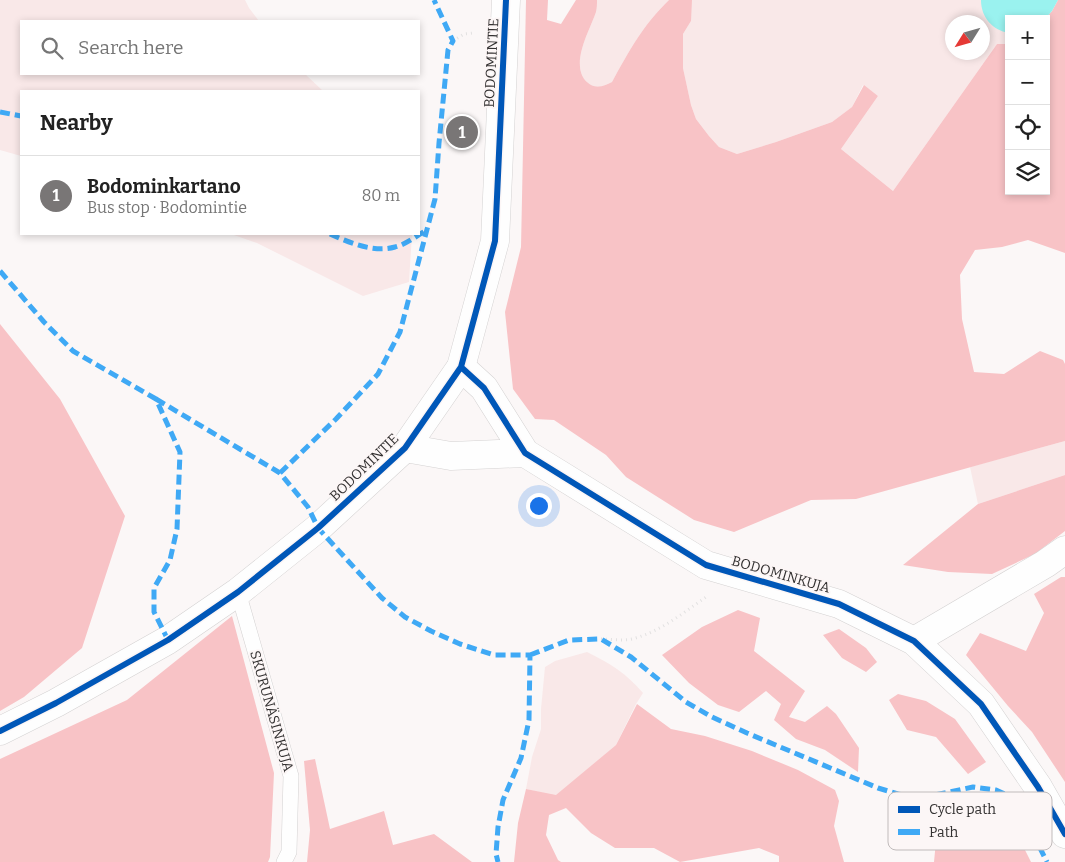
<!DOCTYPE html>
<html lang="en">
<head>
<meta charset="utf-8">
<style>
	body { margin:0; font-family:Bitter,serif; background:#f2f2f2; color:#222 }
	.controls { position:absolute; right:15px; top:15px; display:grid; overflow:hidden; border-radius:0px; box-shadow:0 2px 8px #0003 }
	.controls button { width:45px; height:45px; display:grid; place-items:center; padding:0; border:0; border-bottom:1px solid #e0e0e0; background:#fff; color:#222; font:25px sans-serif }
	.compass { position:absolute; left:945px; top:15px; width:45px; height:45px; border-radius:50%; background:#fff; box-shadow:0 2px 8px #0003; rotate:233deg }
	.you { position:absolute; left:538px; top:505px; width:18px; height:18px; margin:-12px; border:4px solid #fff; border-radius:50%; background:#1a73e8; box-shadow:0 0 0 8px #1a73e833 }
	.badge { display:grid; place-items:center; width:32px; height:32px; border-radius:50%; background:#797676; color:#fff; font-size:16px; font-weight:700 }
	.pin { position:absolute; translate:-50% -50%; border:2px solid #fff; box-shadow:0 1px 5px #0006 }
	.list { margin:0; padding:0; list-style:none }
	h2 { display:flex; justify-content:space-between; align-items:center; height:65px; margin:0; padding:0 20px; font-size:21px }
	h2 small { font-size:16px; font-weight:400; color:#767676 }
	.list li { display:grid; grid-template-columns:32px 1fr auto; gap:15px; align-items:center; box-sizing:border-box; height:80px; padding:0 20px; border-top:1px solid #e0e0e0 }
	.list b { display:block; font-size:19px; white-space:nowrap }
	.list p { margin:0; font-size:16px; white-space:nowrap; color:#767676 }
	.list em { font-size:16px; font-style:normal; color:#767676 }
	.icon { flex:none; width:28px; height:28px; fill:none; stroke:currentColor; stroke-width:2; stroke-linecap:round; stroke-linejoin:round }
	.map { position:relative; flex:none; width:1065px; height:862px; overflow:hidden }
	.search { position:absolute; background:#fff; box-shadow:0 2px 8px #0003; left:20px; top:20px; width:400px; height:55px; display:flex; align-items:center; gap:12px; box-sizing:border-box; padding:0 18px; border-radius:0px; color:#767676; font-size:19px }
	.panel { position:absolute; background:#fff; box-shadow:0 2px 8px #0003; left:20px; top:90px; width:400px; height:145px; border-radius:0px }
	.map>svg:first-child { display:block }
</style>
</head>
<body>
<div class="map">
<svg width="1065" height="862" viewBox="0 0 1065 862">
	<rect width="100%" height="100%" fill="#fbf7f7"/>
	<path fill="#f9e8e8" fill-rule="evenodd" d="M 0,0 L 245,0 L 249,8 L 259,21 L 21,21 L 21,74 L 305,74 L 323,91 L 21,91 L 21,156 L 0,150 Z
		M 597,0 L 669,0 C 643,25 629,51 612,82 C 603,87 594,89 587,82 C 569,65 590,30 596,12 C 597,8 597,4 597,0 Z
		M 691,0 L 1058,0 L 1045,19 L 1009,19 L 1009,44 L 997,44 L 893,191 L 841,149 L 878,96 L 863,85 L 852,107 L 832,122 L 776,142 L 737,154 L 719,147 L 709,136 L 696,119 L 691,105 L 683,68 L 683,34 L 691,21 ZM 952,22 L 982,22 L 982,52 L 952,52 Z
		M 231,234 L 412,234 L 409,282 L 363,296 L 257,243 Z
		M 1065,441 L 1065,475 L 978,504 L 970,467 Z
		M 587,652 C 610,663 627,674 643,693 L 636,704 L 616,745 L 556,796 L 526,789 L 532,757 L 541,729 L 541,709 L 545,667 L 555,661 Z"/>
	<path fill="#f8c3c6" d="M 526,0 L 548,0 L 547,20 L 561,24 L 576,0 L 597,0 C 597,4 597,8 596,12 C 590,30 569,65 587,82 C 594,89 603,87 612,82 C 629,51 643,25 669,0 L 692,0 L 691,21 L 683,34 L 683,68 L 691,105 L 696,119 L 709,136 L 719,147 L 737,154 L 776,142 L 832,122 L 852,107 L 864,85 L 878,96 L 841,149 L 893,191 L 997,44 L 1009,44 L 1009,191 L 1046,191 L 1046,19 L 1045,19 L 1052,11 L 1058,0 L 1065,0 L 1065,253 L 1028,240 L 1002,247 L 975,250 L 960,275 L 962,319 L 974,372 L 1004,374 L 1040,351 L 1063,360 L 1065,364 L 1065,441 L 856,499 L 811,500 L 734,532 L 694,520 L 626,477 L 606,455 L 554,420 L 535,419 L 513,389 L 505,312 L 521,247 Z
		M 0,324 L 60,399 L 125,516 L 82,648 L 24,697 L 0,711 Z
		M 1065,475 L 1065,531 L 1035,554 L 992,574 L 948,572 L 903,565 L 978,504 Z
		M 1061,577 L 1065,577 L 1065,782 L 1032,732 L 1008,706 L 966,655 L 980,633 L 1026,651 L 1044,613 L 1034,594 Z
		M 738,610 L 760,618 L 754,651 L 805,691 L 789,717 L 805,722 L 827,706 L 836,714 L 859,748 L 858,772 L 825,750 L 796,739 L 774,720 L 781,704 L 766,691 L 739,712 L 718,705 L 689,683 L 662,655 L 702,627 Z
		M 232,616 L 274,773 L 270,857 L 268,862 L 0,862 L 0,759 L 127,700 Z
		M 839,629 L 866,648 L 877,662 L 866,672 L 842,658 L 823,635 Z
		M 898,694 L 926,701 L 955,719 L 986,762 L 968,774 L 936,737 L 907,730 L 889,700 Z
		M 637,704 L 671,729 L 705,736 L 752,751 L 798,770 L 835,790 L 839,801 L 834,826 L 844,862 L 779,862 L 779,856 L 759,848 L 680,862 L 654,848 L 615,848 L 591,833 L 566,808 L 549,815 L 546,835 L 558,860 L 561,862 L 514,862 L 518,823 L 526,789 L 556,795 L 616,745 Z
		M 315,759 L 330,829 L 384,811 L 393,845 L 434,834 L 472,862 L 307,862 L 310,830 L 304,761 Z
		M 979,801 L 1003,806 L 1031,862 L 934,862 L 936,841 L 953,809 Z"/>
	<path fill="#9af2ef" d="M 981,0 L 1058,0 L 1052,11 L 1045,19 L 1009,19 L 1009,33 C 992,30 981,17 981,0 Z"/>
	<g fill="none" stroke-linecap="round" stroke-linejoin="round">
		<defs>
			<path id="service" d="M 238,592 L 291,776 L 289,852 L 284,862"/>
			<path id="minor" d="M 461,367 L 484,388 L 525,453 L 706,565 L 839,604 L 914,641 L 981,704 L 1038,787 L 1065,834
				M 405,448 L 451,456 L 525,453
				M 914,641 L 1045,564 L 1065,550"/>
			<path id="tertiary" d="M 0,731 L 56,703 L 168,640 L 238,592 L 318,528 L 405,448 L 461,367 L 495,241 L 506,0"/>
		</defs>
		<use href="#service" stroke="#d4d2d2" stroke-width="16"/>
		<use href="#minor" stroke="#d4d2d2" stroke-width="29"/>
		<use href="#tertiary" stroke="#d4d2d2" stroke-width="29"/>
		<path stroke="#e2e1e1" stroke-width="3" stroke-dasharray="1 4" stroke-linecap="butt" d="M 453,41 L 464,34 L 473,33
			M 601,639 C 611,639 622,641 632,639 C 660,632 683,613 706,597"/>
		<use href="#service" stroke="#fefefe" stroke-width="15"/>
		<use href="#minor" stroke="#fefefe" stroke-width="28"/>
		<use href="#tertiary" stroke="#fefefe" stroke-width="28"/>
		<path stroke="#3fa9f5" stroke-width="5" stroke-dasharray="10 5" stroke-linecap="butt" d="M 0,112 L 21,116
			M 330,234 C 350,243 374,253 395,247 C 405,245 418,235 427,230
			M 0,271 L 44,322 L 73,351 L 156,399 L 180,452 L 177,529 L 170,560 L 154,588 L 154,612 L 168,640
			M 156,399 L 280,473 L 308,507 L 318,528 L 382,598 L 405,617 L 431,631 L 460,644 L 494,655 L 530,655 L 529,720 L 521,758 L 503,800 L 498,827 L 496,854 L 498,862
			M 280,473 L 336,419 L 378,374 L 400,332 L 435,199 L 439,143 L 448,50 L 453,41 L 434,0
			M 530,655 L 569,640 L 601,639 L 631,657 L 686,702 L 712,717 L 747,733 L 878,788 L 898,794 L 920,798 L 973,787 L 996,790 L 1009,796 L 1027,822 L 1047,862"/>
		<defs>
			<path id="cycleway" d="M 461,367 L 484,388 L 525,453 L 706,565 L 839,604 L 914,641 L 981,704 L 1038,787 L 1065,834
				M 0,731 L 56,703 L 168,640 L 238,592 L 318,528 L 405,448 L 461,367 L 495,241 L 506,0"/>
		</defs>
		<use href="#cycleway" stroke="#fcf6f6" stroke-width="9"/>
		<use href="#cycleway" stroke="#0057b8" stroke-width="6"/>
	</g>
	<g text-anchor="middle" stroke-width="4" stroke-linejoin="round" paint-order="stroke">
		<g font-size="14" fill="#333131" stroke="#fcf6f6">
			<text transform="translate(491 63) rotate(-87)" y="5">BODOMINTIE</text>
			<text transform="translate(364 467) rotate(-44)" y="5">BODOMINTIE</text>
			<text transform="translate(781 574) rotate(16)" y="5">BODOMINKUJA</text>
			<text transform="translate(272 711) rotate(74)" y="5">SKURUNÄSINKUJA</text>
		</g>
	</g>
	<rect x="888" y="792" width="164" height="58" rx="8" fill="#fcf6f6" stroke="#c0bbbb" stroke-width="1"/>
	<rect x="898" y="806" width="22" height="7" fill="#0057b8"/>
	<rect x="898" y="829" width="22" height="6" fill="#3fa9f5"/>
	<g font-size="14" fill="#333131">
		<text x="929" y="814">Cycle path</text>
		<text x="929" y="837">Path</text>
	</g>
</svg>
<div class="controls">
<button>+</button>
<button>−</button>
<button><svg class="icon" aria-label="locate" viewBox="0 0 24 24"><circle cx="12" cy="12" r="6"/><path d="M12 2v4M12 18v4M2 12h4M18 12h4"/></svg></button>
<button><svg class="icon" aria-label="layers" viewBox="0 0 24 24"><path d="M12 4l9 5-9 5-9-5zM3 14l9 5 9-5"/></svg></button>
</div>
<svg class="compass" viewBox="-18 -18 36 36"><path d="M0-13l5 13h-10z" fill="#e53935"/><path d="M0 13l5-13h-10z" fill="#767676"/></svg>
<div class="you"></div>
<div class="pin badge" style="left:462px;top:132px">1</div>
<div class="search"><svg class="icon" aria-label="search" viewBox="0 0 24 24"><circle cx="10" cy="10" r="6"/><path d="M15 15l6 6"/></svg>Search here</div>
<section class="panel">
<h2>Nearby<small></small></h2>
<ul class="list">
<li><span class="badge">1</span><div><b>Bodominkartano</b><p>Bus stop · Bodomintie</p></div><em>80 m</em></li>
</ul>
</section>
</div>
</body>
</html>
